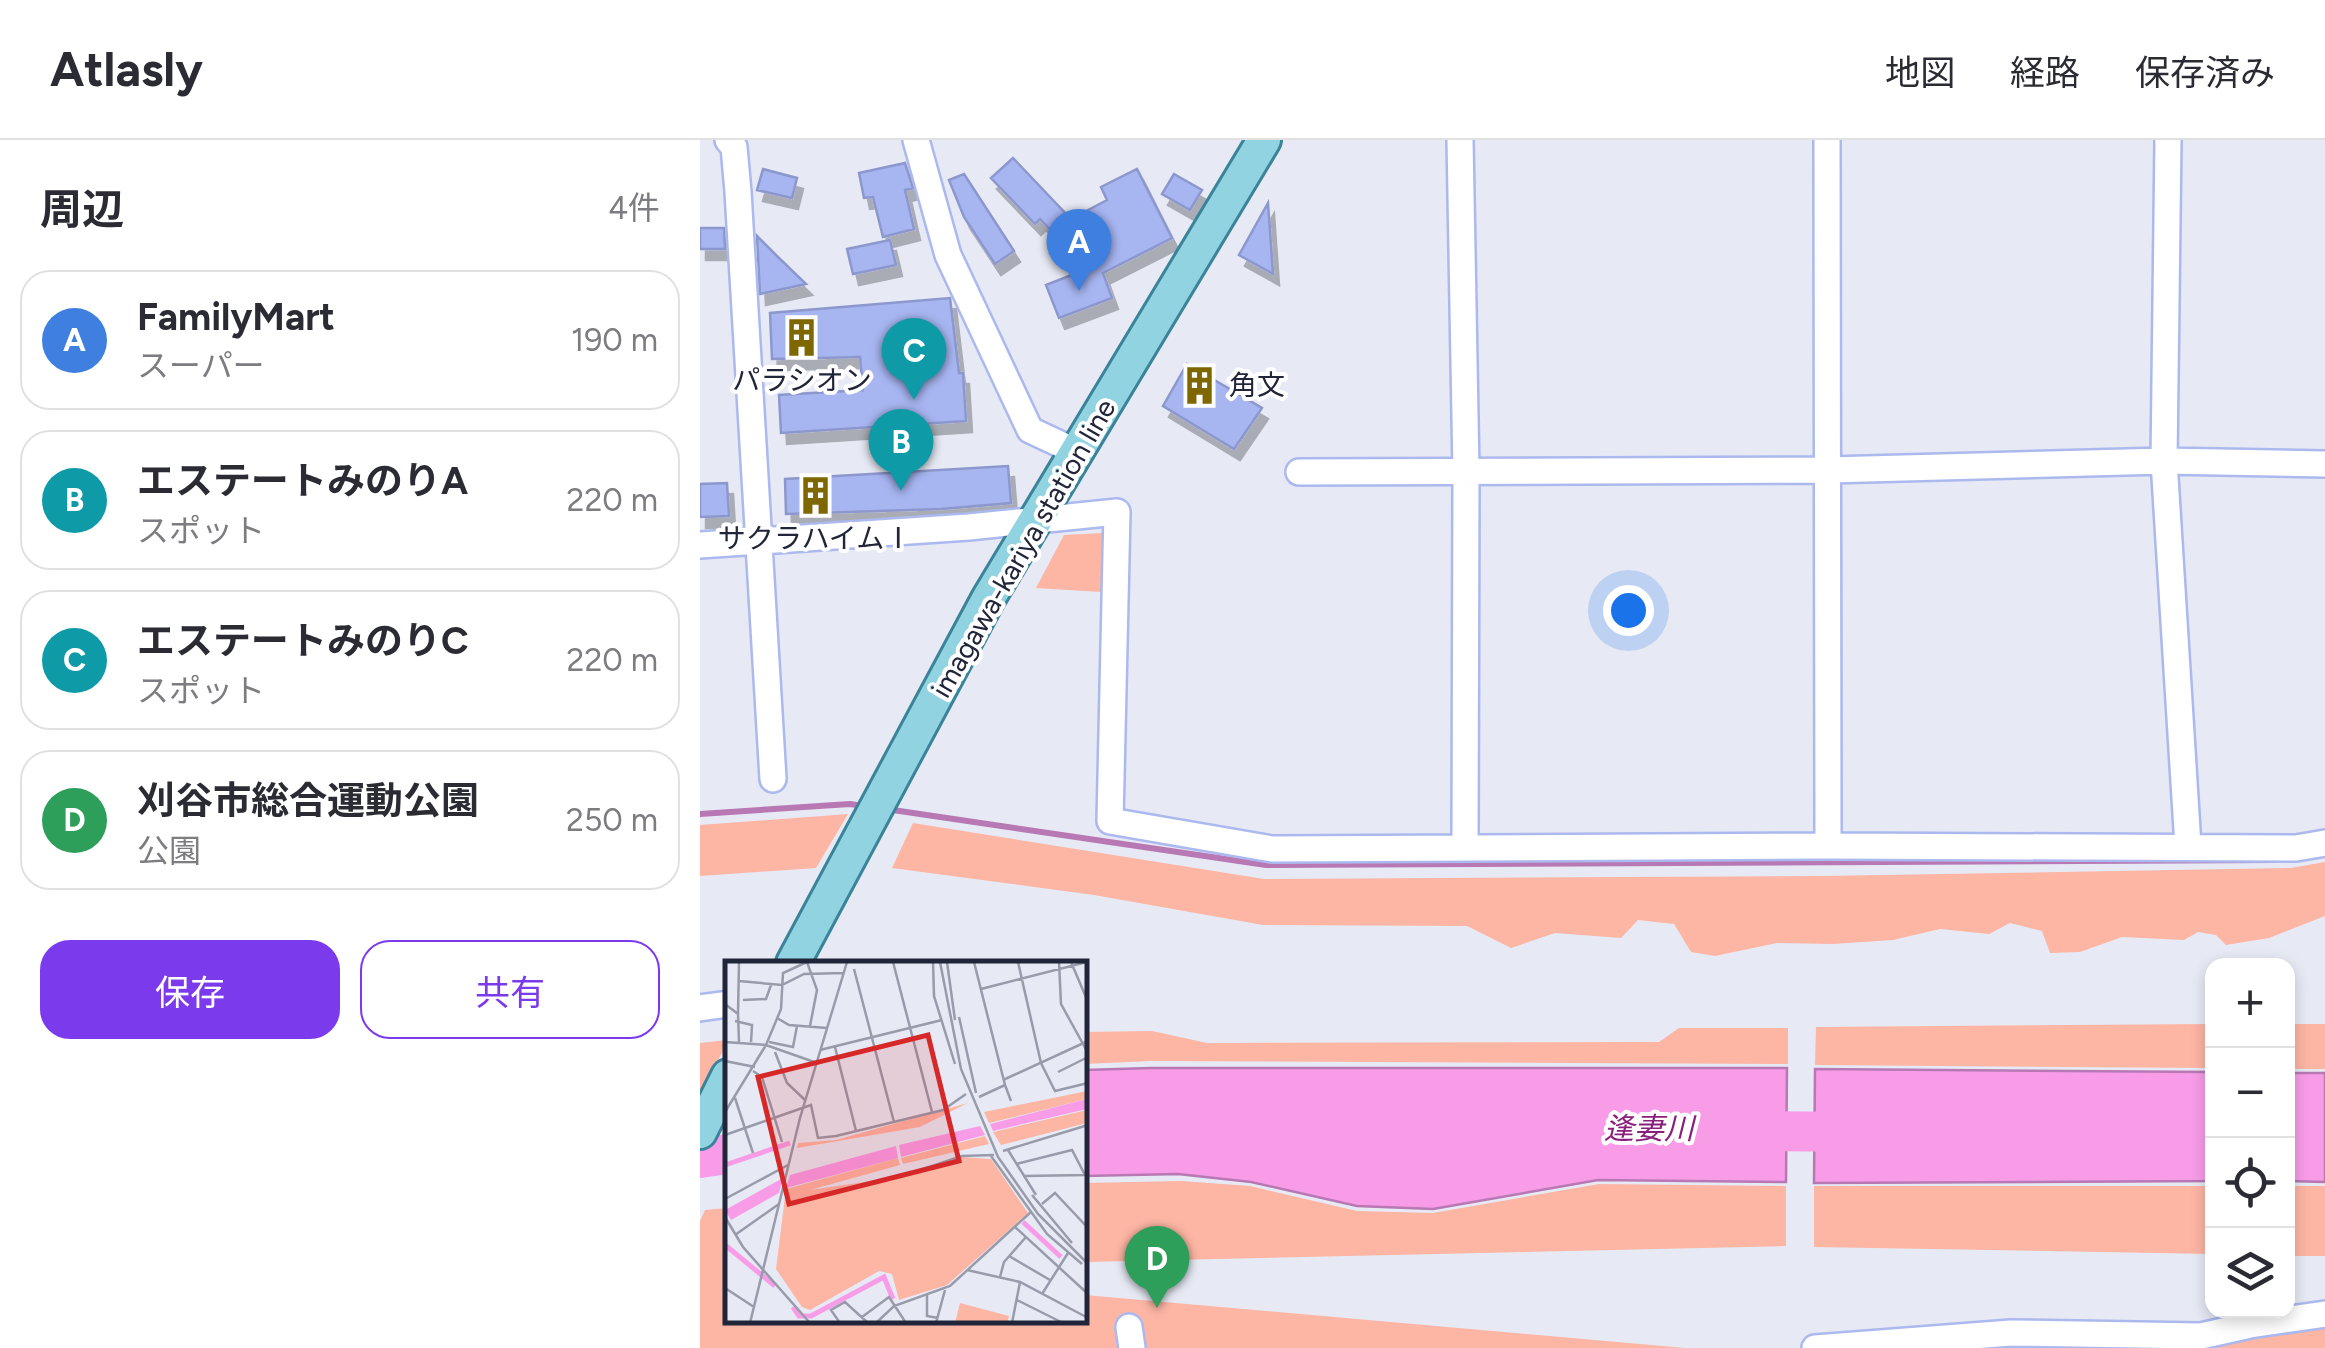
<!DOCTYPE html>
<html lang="ja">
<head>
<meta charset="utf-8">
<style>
	body { margin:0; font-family:Figtree,"Noto Sans JP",sans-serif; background:#f7f7f7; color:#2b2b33 }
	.controls { position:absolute; right:30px; bottom:30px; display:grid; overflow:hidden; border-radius:20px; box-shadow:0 5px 15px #0003 }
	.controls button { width:90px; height:90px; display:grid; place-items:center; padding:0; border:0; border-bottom:2px solid #e1e1e2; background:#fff; color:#2b2b33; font:50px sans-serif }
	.you { position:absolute; left:928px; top:470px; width:35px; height:35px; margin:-25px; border:8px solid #fff; border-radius:50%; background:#1a73e8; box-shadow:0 0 0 15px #1a73e833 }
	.badge { display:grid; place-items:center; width:65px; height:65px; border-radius:50%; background:#7c3aed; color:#fff; font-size:32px; font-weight:700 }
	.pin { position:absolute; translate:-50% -82px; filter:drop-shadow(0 2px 5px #0008) }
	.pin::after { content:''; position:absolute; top:52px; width:35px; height:30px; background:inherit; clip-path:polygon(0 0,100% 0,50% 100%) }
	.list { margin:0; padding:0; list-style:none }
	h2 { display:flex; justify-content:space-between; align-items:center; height:130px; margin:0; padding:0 40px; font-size:42px }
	h2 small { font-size:32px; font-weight:400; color:#7c7c81 }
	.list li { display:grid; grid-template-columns:65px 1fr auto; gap:30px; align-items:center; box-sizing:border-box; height:140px; margin:0 20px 20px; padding:0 20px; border:2px solid #e1e1e2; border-radius:30px }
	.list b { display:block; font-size:38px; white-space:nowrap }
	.list p { margin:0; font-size:32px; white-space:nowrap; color:#7c7c81 }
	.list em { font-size:32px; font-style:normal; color:#7c7c81 }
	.actions { display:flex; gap:20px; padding:30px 40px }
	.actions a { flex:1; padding:22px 0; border:2px solid #7c3aed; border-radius:30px; text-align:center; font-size:35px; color:#7c3aed }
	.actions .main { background:#7c3aed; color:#fff }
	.icon { flex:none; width:55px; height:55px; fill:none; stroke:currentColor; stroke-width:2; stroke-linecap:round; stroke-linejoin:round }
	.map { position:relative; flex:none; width:1625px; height:1208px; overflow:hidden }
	header { display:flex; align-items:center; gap:60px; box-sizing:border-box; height:140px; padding:0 50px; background:#fff; border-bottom:2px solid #e1e1e2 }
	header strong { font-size:48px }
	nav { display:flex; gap:55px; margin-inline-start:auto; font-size:35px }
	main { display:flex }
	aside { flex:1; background:#fff }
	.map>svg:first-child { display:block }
</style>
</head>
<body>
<header>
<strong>Atlasly</strong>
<nav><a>地図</a><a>経路</a><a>保存済み</a></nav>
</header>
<main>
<aside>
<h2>周辺<small>4件</small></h2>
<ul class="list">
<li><span class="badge" style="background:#3f7fe0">A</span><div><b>FamilyMart</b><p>スーパー</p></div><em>190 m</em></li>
<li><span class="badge" style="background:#0f9aa8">B</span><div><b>エステートみのりA</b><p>スポット</p></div><em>220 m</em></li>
<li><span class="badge" style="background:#0f9aa8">C</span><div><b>エステートみのりC</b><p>スポット</p></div><em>220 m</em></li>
<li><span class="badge" style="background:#2e9e5b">D</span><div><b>刈谷市総合運動公園</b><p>公園</p></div><em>250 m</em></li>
</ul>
<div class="actions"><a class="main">保存</a><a>共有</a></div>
</aside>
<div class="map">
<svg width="1625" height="1208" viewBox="0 0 1625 1208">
	<defs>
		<filter id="shadow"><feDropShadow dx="6" dy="11" stdDeviation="0" flood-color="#0004"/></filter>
	</defs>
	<rect width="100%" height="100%" fill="#e7eaf5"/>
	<path fill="#fdb5a4" d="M 403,393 L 401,452 L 336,448 L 364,395 Z
		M 148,674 L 116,728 L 0,736 L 0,685 Z
		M 213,683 L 564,739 L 1122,736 L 1591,728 L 1625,722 L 1625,776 L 1569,798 L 1526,805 L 1516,795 L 1498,792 L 1484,800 L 1422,797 L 1380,812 L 1350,813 L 1342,791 L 1310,783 L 1289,794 L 1240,789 L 1193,800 L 1133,804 L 1077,803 L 1015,816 L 991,812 L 974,784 L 938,780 L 921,798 L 855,793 L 811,808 L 767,786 L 563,785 L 394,755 L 192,728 Z
		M 1512,884 L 1512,928 L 1115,925 L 1116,887 Z
		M 1588,884 L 1625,884 L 1625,929 L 1588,929 Z
		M 979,888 L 1088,888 L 1088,924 L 450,921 L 385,924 L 385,892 L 452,891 L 507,903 L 959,902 Z
		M 27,900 L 27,904 L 0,952 L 0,903 Z
		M 481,1041 L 550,1046 L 657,1071 L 733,1073 L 899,1044 L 1086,1046 L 1086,1106 L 385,1122 L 385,1043 Z
		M 1114,1046 L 1512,1046 L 1512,1114 L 1114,1107 Z
		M 1588,1046 L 1625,1046 L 1625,1116 L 1588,1116 Z
		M 27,1068 L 28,1180 L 385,1180 L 385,1155 L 985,1208 L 0,1208 L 0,1081 L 5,1070 Z
		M 1625,1181 L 1625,1208 L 1229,1208 Z"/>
	<path fill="#f89ce8" stroke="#b778b4" stroke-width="2.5" d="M 451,928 L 1087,928 L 1086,1042 L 898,1040 L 733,1069 L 657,1066 L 551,1042 L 478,1034 L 385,1036 L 385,930 Z
		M 1115,929 L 1512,932 L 1512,1041 L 1114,1043 Z
		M 1588,933 L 1625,933 L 1625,1042 L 1588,1041 Z"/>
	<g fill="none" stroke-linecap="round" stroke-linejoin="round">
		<path stroke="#b778b4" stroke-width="6" d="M 186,669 L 566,725 L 1574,720
			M 0,674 L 150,664 L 164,666"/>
		<path stroke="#f89ce8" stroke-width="40" d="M 1032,991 L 1169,992
			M 0,1018 L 28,1014"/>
	</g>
	<path fill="#a7b5f1" stroke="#8c98cd" stroke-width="2.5" filter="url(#shadow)" d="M 313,18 L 371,79 L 407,60 L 401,47 L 437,29 L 472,98 L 403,133 L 412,158 L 359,178 L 346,145 L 387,129 L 340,79 L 335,84 L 291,38 Z
		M 205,23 L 213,48 L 205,50 L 214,89 L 183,97 L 173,57 L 164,58 L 159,33 Z
		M 63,29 L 97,38 L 92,58 L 57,50 Z
		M 264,34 L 314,111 L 295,124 L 264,77 L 249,40 Z
		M 474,34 L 502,50 L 490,70 L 462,54 Z
		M 568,63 L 573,134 L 539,115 Z
		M 0,88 L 24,88 L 25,109 L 0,109 Z
		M 57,96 L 79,118 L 106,144 L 60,154 Z
		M 190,100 L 196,125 L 153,134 L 147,109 Z
		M 250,158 L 259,233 L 263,233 L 266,281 L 81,293 L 79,255 L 163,250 L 160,217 L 72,219 L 70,173 Z
		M 487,224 L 562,268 L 534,309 L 463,266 Z
		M 308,326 L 311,363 L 241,369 L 86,374 L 85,339 Z
		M 27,343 L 29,376 L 0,377 L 0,344 Z"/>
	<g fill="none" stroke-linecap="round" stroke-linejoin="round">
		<defs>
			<path id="minor" d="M 28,0 L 34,7 L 38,52 L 73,639
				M 216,0 L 248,115 L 330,290 L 377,312
				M 760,0 L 766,332 L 765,706
				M 1127,0 L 1128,706
				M 1468,0 L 1464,321 L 1488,706
				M 599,332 L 1129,330 L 1464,321 L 1625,324
				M 0,405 L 269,387 L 417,372 L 410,681 L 572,709 L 1128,706 L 1596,708 L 1625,703
				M 0,868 L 28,864
				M 429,1187 L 432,1208
				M 1115,1208 L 1311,1193 L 1501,1196 L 1550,1185 L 1625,1174"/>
			<path id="major" d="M 93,823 L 288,459 L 564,0
				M 0,992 L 28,936"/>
		</defs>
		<use href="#minor" stroke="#abb9ef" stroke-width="30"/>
		<use href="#major" stroke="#3a8399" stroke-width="38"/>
		<use href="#minor" stroke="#fff" stroke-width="25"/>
		<use href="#major" stroke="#91d3e0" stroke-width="32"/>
	</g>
	<defs>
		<symbol id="building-bare" viewBox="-9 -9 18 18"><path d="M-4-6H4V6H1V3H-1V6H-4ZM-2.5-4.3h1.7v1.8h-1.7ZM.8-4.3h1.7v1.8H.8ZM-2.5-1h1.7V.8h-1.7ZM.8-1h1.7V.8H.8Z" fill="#7f6700" stroke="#fff" stroke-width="2.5" paint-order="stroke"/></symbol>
	</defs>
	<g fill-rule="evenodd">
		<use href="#building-bare" x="74" y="170" width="55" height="55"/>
		<use href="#building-bare" x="472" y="218" width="55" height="55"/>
		<use href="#building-bare" x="88" y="328" width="55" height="55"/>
	</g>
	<g text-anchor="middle" stroke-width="8" stroke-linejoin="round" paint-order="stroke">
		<g font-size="28" fill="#202539" stroke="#fff">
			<text x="102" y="250">パラシオン</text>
			<text x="529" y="255" text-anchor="start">角文</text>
			<text x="115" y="408">サクラハイムⅠ</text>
		</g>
		<g font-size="28" fill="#202539" stroke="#fff">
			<text transform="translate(323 408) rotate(-60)" y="10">imagawa-kariya station line</text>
		</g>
		<g font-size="30" font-style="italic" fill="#8a1f7d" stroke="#fff">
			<text x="949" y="999">逢妻川</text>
		</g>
	</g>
	<g transform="translate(25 821)">
		<rect width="362" height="362" fill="#e7eaf5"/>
		<path d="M 362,130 L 362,138 L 264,162 L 259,151 ZM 243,142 L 195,166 L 72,187 L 73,182 L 111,179 ZM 362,149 L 362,162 L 276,184 L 268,171 ZM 260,175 L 264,183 L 178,203 L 176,197 ZM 236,196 L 266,198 L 303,252 L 222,324 L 174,339 L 167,313 L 154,310 L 85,349 L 77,346 L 51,308 L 61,228 L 173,197 L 175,204 L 85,229 L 180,215 ZM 235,342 L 284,355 L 282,362 L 230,362 Z" fill="#fdb5a4"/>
		<path d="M 362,138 L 362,148 L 268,170 L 265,163 ZM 255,165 L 260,174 L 176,196 L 174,184 ZM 171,185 L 173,197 L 61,227 L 65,214 ZM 58,217 L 54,232 L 6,259 L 0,249 Z" fill="#f89ce8"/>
		<path fill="none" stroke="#f89ce8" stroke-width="5" d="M 0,204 L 65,182M 298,261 L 336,296M 0,284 L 50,325M 68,346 L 74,355 L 86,355 L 159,316 L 168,338"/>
		<path fill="none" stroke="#979baa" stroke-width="2.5" d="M 82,1 L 92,29 L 85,65M 168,1 L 207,151M 208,1 L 209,35 L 230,103M 215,1 L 236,108 L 273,196 L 313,253 L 363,303M 222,1 L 230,59M 249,1 L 280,124M 293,1 L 316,102 L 330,130 L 363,122M 334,1 L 336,43 L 363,92M 346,1 L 363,41M 129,8 L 169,161M 14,20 L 57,24 L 79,13 L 119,12M 256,28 L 362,1M 18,39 L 41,38 L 46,24M 0,43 L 13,53 L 14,81M 13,53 L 14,1M 234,56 L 251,132M 52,57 L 64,64 L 102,67M 10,60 L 27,64 L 26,81M 0,81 L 41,84 L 56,48 L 58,12 L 82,1M 44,81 L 68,86 L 72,65M 110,86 L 131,170M 95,89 L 217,59M 50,91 L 62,122 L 80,139M 0,100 L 30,106M 28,110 L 37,116 L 57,181M 333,111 L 363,96M 278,119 L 363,80M 254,136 L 280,124 L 286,140M 10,137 L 28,192M 0,151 L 41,84 L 92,102M 0,174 L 86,144 L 93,177 L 111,175 L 218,149 L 241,133M 283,189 L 311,234M 278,190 L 363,164M 266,195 L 322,273 L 357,303M 291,203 L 347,189 L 360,214 L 298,215M 180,214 L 237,195 L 269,194M 307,234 L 347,282M 0,238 L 63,204M 317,243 L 330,232 L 363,267M 0,256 L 18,286 L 85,362M 290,266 L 363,333M 10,274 L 54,243M 284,295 L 325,319M 242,309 L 295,321 L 363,357M 275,316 L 279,301 L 301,276M 0,327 L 29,346M 317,333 L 343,292M 202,334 L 202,355 L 213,357M 292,339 L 338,362M 137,356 L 164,336 L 181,362M 25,362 L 75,157 L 122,1M 115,362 L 106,349 L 120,341 L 143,362M 151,362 L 169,345 L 225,325 L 307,250M 211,362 L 220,329M 287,362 L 295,321"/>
		<path fill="#d62828" fill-opacity="0.15" stroke="#d62828" stroke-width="5" d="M 203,74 L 234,200 L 64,243 L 33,116 Z"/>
		<rect width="362" height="362" fill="none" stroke="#202539" stroke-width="5"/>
	</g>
</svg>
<div class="controls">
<button>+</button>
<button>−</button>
<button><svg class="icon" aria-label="locate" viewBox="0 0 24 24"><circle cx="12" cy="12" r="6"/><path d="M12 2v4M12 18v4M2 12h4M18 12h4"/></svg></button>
<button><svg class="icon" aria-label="layers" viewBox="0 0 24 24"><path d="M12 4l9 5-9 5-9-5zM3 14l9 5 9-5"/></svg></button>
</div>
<div class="you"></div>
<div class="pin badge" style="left:379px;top:151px;background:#3f7fe0">A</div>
<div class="pin badge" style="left:201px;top:351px;background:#0f9aa8">B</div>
<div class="pin badge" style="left:214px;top:260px;background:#0f9aa8">C</div>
<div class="pin badge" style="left:457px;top:1168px;background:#2e9e5b">D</div>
</div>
</main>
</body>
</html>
